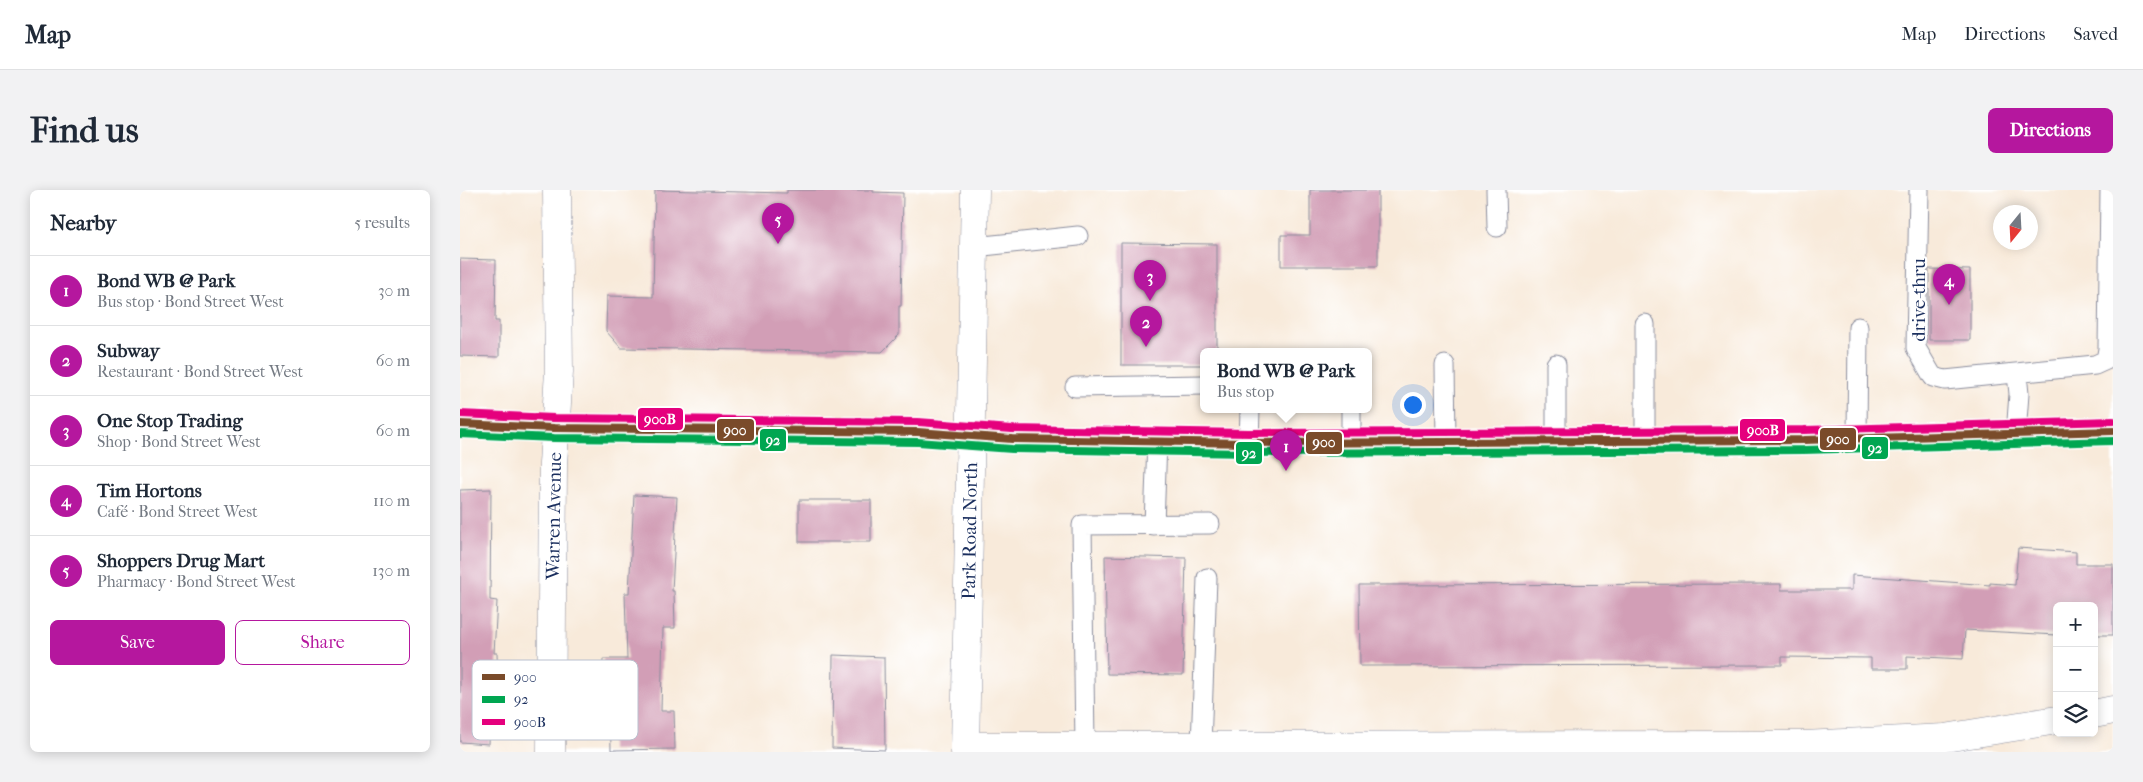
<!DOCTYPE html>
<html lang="en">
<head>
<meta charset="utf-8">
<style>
	body { margin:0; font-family:"IM FELL French Canon",serif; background:#f2f2f3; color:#1f2937 }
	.controls { position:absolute; right:15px; bottom:15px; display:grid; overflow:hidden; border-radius:8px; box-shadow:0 2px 12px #0003 }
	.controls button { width:45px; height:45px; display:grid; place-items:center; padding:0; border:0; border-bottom:1px solid #e0e1e3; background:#fff; color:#1f2937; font:25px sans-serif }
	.compass { position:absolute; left:1533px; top:15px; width:45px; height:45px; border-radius:50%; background:#fff; box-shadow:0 2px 12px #0003; rotate:198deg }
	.you { position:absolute; left:952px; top:214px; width:18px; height:18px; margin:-12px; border:4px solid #fff; border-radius:50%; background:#1a73e8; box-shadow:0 0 0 8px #1a73e833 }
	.badge { display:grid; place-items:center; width:32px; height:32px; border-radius:50%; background:#b5179e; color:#fff; font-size:16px; font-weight:700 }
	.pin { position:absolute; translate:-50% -41px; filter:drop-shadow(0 1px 2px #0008) }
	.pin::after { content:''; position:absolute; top:26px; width:18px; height:15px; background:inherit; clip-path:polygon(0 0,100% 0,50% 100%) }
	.popup { position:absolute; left:740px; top:158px; width:172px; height:65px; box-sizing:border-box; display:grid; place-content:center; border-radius:8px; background:#fff; filter:drop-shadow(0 1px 4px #0005); font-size:16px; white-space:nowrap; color:#747a83 }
	.popup b { font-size:19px; color:#1f2937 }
	.popup::after { content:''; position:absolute; left:50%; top:100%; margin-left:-10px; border:10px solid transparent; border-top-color:#fff }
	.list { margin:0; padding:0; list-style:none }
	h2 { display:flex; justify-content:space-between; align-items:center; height:65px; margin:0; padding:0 20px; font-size:21px }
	h2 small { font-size:16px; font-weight:400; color:#747a83 }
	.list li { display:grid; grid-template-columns:32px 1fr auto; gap:15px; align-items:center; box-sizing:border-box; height:70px; padding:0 20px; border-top:1px solid #e0e1e3 }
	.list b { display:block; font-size:19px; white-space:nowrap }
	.list p { margin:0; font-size:16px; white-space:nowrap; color:#747a83 }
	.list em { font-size:16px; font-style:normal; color:#747a83 }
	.actions { display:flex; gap:10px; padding:15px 20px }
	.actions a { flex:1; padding:11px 0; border:1px solid #b5179e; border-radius:8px; text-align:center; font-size:18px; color:#b5179e }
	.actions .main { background:#b5179e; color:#fff }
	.icon { flex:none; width:28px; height:28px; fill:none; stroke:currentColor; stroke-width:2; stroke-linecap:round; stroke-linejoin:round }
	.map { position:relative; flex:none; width:1653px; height:562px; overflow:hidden; border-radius:8px }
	header { display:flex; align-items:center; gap:30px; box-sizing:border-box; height:70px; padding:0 25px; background:#fff; border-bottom:1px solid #e0e1e3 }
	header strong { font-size:24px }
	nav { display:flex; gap:28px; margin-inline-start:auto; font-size:18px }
	.intro { display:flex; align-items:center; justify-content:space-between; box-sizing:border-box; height:120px; padding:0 30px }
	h1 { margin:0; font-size:35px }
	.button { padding:12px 22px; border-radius:8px; background:#b5179e; color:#fff; font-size:18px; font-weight:700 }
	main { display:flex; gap:30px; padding:0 30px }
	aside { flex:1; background:#fff; border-radius:8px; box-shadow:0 2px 12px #0003 }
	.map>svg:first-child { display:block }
</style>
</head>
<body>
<header>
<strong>Map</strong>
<nav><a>Map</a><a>Directions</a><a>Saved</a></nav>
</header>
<div class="intro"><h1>Find us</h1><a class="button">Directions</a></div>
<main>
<aside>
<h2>Nearby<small>5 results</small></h2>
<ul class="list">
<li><span class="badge">1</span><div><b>Bond WB @ Park</b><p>Bus stop · Bond Street West</p></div><em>30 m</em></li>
<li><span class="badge">2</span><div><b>Subway</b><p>Restaurant · Bond Street West</p></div><em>60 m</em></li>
<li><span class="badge">3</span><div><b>One Stop Trading</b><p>Shop · Bond Street West</p></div><em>60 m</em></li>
<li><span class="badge">4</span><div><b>Tim Hortons</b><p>Café · Bond Street West</p></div><em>110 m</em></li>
<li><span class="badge">5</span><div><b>Shoppers Drug Mart</b><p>Pharmacy · Bond Street West</p></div><em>130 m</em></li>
</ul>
<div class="actions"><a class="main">Save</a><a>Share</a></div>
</aside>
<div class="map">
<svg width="1653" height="562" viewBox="0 0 1653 562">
	<rect width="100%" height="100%" fill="#fff"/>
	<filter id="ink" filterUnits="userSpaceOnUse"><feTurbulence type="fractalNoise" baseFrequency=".02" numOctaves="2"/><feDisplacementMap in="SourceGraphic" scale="10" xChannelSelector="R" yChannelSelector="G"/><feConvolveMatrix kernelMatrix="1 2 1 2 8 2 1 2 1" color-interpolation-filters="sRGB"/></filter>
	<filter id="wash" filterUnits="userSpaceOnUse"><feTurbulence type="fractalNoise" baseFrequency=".0096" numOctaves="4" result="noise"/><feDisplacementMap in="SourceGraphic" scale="20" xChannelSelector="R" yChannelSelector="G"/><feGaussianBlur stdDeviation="1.12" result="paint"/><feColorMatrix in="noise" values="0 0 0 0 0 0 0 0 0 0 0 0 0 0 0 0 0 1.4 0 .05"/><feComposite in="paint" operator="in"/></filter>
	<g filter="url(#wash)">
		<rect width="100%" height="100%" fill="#f8eada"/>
		<g id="blocks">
			<path fill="#d29eb6" d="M 195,0 L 327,3 L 327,0 L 413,0 L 413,2 L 443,3 L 441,116 L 439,116 L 439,145 L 422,162 L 161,158 L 146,141 L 147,106 L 193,107 Z
				M 850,0 L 918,0 L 918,76 L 821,76 L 821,45 L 850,45 Z
				M 661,53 L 757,54 L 757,162 L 744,162 L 744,175 L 661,175 Z
				M 0,69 L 36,70 L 35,131 L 39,131 L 39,167 L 0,166 Z
				M 1469,79 L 1510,80 L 1510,150 L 1469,150 Z
				M 31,299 L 30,410 L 37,411 L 34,463 L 37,463 L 38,498 L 31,498 L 29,554 L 0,552 L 0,300 Z
				M 174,305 L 217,307 L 212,401 L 214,401 L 215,438 L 203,438 L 201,521 L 214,521 L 215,559 L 151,560 L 150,506 L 142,506 L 143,469 L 167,469 L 165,403 L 169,403 Z
				M 339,310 L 411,310 L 411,352 L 339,352 Z
				M 1558,358 L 1616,362 L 1616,374 L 1653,374 L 1653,445 L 1634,445 L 1634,416 L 1597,416 L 1597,445 L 1505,440 L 1503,469 L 1447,466 L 1447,479 L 1411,479 L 1411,468 L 1322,467 L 1322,475 L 900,476 L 899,395 L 1321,394 L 1321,400 L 1392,400 L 1392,385 L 1530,395 L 1530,393 L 1555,395 Z
				M 645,366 L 726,368 L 723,485 L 647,484 Z
				M 373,465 L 424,467 L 425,560 L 372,558 Z"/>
		</g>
	</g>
	<g filter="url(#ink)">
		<use href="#blocks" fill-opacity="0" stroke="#8a8c9c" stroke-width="1"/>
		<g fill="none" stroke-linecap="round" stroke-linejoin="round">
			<defs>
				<path id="lane" d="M 1036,0 L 1037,37
					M 1459,0 L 1456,158 L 1473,187 L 1485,190 L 1635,175 L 1646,170 L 1648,159 L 1650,0
					M 514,57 L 618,46
					M 1185,134 L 1185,250
					M 1096,174 L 1096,250
					M 985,175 L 986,250
					M 615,197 L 744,195
					M 891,220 L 891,251
					M 1556,244 L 1559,204 L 1557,184
					M 1397,248 L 1398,137
					M 789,253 L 790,220
					M 694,335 L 697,251
					M 625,556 L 622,335 L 750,334
					M 741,556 L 747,388"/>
				<path id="street" d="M 1634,524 L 1653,520
					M 505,556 L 1344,555 L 1485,548 L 1597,530
					M 91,562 L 93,274 L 99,182 L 97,0"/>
				<path id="secondary" d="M 505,562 L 515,0"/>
				<path id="primary" d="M 0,234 L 94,238 L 458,242 L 552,249 L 789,253 L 1344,250 L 1653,241"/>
			</defs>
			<use href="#lane" stroke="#8a8c9c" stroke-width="21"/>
			<use href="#street" stroke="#8a8c9c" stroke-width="29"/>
			<use href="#secondary" stroke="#8a8c9c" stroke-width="29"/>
			<use href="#primary" stroke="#8a8c9c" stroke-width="29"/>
			<use href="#lane" stroke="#fff" stroke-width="19"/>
			<use href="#street" stroke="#fff" stroke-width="28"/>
			<use href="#secondary" stroke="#fff" stroke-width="28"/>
			<use href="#primary" stroke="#fff" stroke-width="28"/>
			<defs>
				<path id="bus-1" d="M 0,234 L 94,238 L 458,242 L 552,249 L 789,253 L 1344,250 L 1653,241"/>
				<path id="bus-2" d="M 0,244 L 94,248 L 458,252 L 552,259 L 789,263 L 1344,260 L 1653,251"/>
				<path id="bus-3" d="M 0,224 L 94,228 L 458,232 L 552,239 L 789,243 L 1344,240 L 1653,231"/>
			</defs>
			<use href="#bus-1" stroke="#fff" stroke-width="11"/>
			<use href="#bus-2" stroke="#fff" stroke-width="11"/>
			<use href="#bus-3" stroke="#fff" stroke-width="11"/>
			<use href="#bus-1" stroke="#7a4b2a" stroke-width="8"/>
			<use href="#bus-2" stroke="#00a651" stroke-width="8"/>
			<use href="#bus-3" stroke="#e5007d" stroke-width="8"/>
		</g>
	</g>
	<g text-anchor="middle" stroke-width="4.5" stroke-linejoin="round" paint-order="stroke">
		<g font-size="19" fill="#1b2f5e" stroke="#fff">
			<text transform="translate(1458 110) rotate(-90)" y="7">drive-thru</text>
			<text transform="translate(93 326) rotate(-89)" y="7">Warren Avenue</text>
			<text transform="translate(509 341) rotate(-89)" y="7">Park Road North</text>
		</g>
	</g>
	<rect x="12" y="470" width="166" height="80" rx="8" fill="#fff" stroke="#bbc1cf" stroke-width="1"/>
	<rect x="22" y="484" width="23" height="6" fill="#7a4b2a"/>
	<rect x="22" y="506" width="23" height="7" fill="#00a651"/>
	<rect x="22" y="529" width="23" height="6" fill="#e5007d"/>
	<g font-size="14" fill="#1b2f5e">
		<text x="54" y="492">900</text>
		<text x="54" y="514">92</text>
		<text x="54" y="537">900B</text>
	</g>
	<g stroke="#fff" stroke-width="2">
		<rect x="177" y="217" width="47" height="24" rx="5" fill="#e5007d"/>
		<rect x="256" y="228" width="39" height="24" rx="5" fill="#7a4b2a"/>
		<rect x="1279" y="228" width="47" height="24" rx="5" fill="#e5007d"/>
		<rect x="1359" y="237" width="38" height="24" rx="5" fill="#7a4b2a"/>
		<rect x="299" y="238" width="28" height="24" rx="5" fill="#00a651"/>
		<rect x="845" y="241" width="38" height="24" rx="5" fill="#7a4b2a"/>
		<rect x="1401" y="246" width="28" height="24" rx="5" fill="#00a651"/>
		<rect x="775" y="251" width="28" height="24" rx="5" fill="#00a651"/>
	</g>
	<g font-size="14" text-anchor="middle" font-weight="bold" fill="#fff">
		<text x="200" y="234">900B</text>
		<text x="275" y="245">900</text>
		<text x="1303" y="245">900B</text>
		<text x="1378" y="254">900</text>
		<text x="313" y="255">92</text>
		<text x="864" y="257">900</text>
		<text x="1415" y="263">92</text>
		<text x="789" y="268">92</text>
	</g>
</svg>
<div class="controls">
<button>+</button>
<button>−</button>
<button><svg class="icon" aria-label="layers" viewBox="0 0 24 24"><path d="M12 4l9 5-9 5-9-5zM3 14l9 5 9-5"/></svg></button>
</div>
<svg class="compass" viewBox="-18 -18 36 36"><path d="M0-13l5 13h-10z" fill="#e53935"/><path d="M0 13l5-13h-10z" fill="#747a83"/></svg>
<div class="you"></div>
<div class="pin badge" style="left:826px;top:281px">1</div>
<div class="popup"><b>Bond WB @ Park</b>Bus stop</div>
<div class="pin badge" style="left:686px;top:157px">2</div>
<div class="pin badge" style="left:690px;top:111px">3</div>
<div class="pin badge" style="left:1489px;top:115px">4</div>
<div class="pin badge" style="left:318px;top:54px">5</div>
</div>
</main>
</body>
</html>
